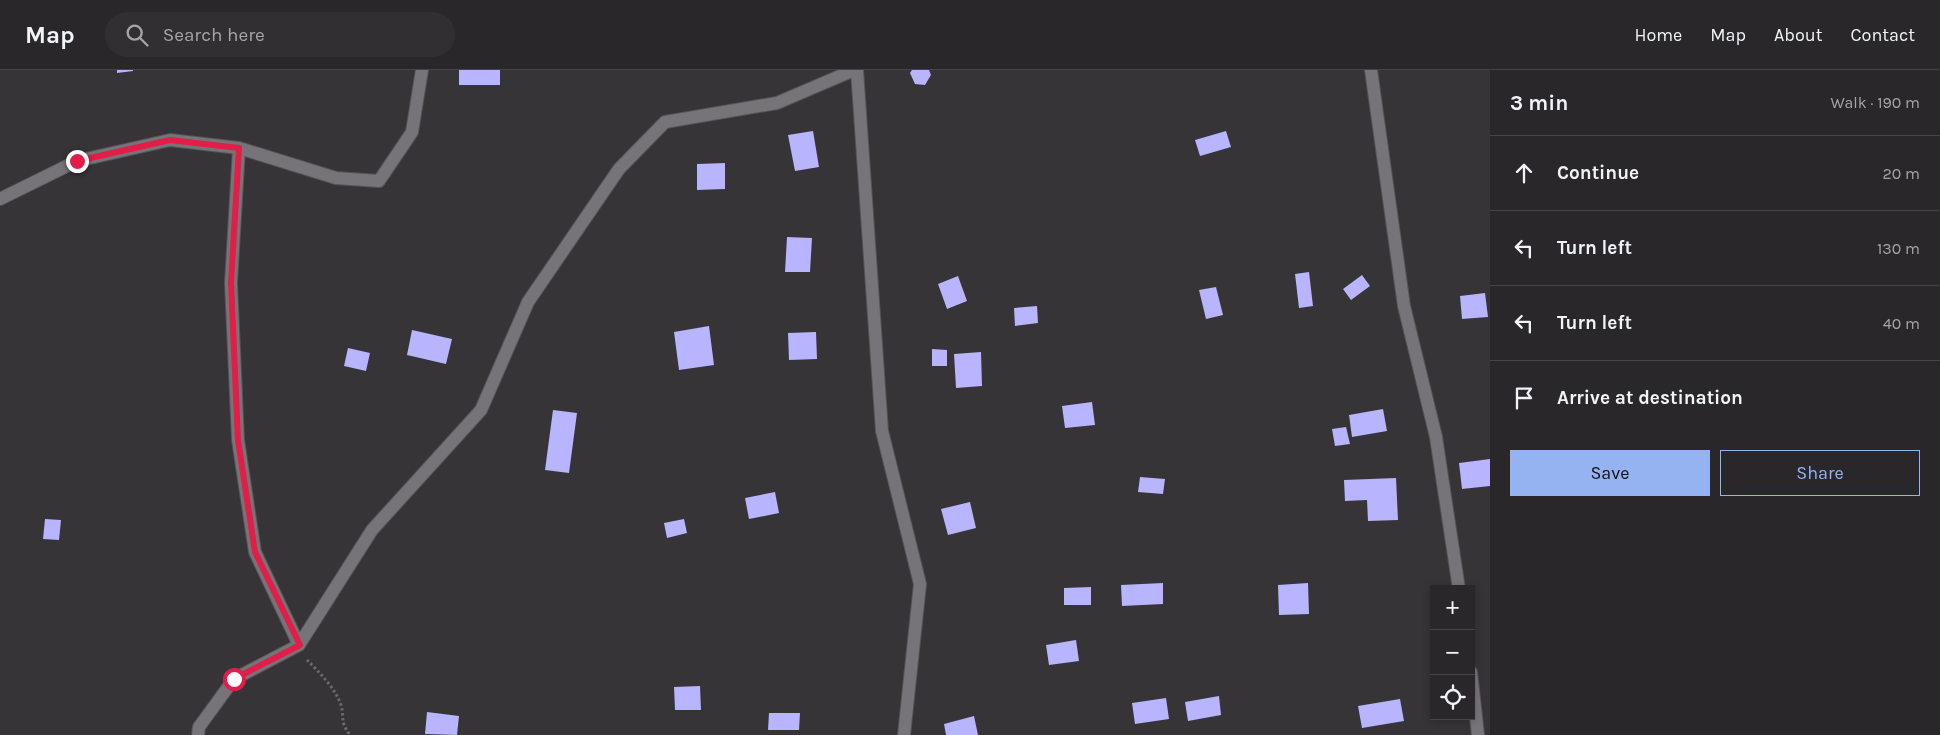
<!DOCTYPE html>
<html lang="en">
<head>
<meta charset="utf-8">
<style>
	body { margin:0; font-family:Karla,sans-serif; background:#312f32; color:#f1f3f6 }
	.controls { position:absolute; right:15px; bottom:15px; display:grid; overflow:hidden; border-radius:0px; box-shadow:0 2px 8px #0003 }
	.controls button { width:45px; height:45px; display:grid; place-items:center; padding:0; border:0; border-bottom:1px solid #454447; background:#29272a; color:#f1f3f6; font:25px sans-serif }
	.stop { position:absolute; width:15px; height:15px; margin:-11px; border:4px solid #e11d48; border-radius:50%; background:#fff }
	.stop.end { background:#e11d48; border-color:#fff; box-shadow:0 1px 5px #0008 }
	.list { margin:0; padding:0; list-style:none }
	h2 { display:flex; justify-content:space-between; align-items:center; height:65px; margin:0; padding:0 20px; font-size:21px }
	h2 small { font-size:16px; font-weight:400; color:#a5a5a8 }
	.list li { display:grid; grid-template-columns:32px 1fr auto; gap:15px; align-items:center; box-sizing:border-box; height:75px; padding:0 20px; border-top:1px solid #454447 }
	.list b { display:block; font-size:19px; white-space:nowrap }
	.list em { font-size:16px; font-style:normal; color:#a5a5a8 }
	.actions { display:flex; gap:10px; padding:15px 20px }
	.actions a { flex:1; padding:11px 0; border:1px solid #95b2f1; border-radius:0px; text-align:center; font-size:18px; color:#95b2f1 }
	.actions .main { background:#95b2f1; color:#111 }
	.icon { flex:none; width:28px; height:28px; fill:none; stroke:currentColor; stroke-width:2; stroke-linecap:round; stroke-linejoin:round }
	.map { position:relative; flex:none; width:1490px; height:665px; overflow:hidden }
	header { display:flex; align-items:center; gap:30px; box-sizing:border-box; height:70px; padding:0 25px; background:#29272a; border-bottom:1px solid #454447 }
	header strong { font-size:24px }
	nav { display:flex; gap:28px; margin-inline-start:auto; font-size:18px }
	.search { width:350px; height:45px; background:#312f32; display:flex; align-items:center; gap:12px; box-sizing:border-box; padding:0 18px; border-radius:28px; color:#a5a5a8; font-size:19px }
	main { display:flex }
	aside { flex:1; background:#29272a }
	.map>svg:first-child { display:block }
</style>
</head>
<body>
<header>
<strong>Map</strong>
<div class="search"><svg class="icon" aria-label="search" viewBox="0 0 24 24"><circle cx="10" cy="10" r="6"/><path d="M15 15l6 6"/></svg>Search here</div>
<nav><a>Home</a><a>Map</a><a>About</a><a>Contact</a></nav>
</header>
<main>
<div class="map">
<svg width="1490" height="665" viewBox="0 0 1490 665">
	<rect width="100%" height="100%" fill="#373438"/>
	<path fill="#b8b4fd" d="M 117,0 L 133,0 L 133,1 L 117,3 Z
		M 459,0 L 500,0 L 500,15 L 459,15 Z
		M 912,0 L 929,0 L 931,5 L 925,15 L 915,14 L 910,3 Z
		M 813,61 L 819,97 L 795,101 L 788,65 Z
		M 1226,61 L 1231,77 L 1200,86 L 1195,70 Z
		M 725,93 L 725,119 L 697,120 L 697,94 Z
		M 787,167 L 812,168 L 810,202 L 785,202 Z
		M 1309,202 L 1313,236 L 1299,238 L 1295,204 Z
		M 1362,205 L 1370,216 L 1351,230 L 1343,219 Z
		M 958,206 L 967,231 L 947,239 L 938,214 Z
		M 1216,217 L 1223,245 L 1206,249 L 1199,220 Z
		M 1485,223 L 1488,247 L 1462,249 L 1460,226 Z
		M 1037,236 L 1038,253 L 1015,256 L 1014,238 Z
		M 709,256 L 714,295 L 679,300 L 674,262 Z
		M 412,260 L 452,269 L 446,294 L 407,285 Z
		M 816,262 L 817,289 L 789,290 L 788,263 Z
		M 348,278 L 370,283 L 366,301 L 344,296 Z
		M 932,279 L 947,280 L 947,296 L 932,296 Z
		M 981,282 L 982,316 L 956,318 L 954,284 Z
		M 1092,332 L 1095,355 L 1065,358 L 1062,336 Z
		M 1383,339 L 1387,361 L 1352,367 L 1349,345 Z
		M 553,340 L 577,343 L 569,403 L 545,400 Z
		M 1346,357 L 1350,374 L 1335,376 L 1332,359 Z
		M 1490,389 L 1490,416 L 1462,419 L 1459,393 Z
		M 1140,407 L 1165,409 L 1163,424 L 1138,422 Z
		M 1396,408 L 1398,450 L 1368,451 L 1367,430 L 1345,431 L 1344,410 Z
		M 775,422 L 779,443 L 749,449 L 745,428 Z
		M 970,432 L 976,458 L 948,465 L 941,439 Z
		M 45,449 L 61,450 L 59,470 L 43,469 Z
		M 684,449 L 687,463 L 667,468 L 664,453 Z
		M 1163,513 L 1163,534 L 1122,536 L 1121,515 Z
		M 1308,513 L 1309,544 L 1279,545 L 1278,515 Z
		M 1091,517 L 1091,535 L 1064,535 L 1064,518 Z
		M 1076,570 L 1079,591 L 1049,595 L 1046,575 Z
		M 700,616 L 701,640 L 675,640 L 674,617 Z
		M 1219,626 L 1221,645 L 1188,651 L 1185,632 Z
		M 1166,628 L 1169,649 L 1135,654 L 1132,633 Z
		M 1400,629 L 1404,651 L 1362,658 L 1358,636 Z
		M 427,642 L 459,646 L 457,665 L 425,664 Z
		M 769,643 L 800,643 L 799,660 L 768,660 Z
		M 974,646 L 978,665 L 946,665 L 944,654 Z"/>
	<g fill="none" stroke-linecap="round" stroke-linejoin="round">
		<defs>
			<path id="minor" d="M 857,0 L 882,361 L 920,514 L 904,665
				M 1371,0 L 1404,236 L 1436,367 L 1459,519
				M 239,78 L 231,213 L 238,370 L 255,482 L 299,575
				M 0,129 L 77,91 L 170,70 L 239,78 L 336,108 L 379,111 L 412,62 L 422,0
				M 1471,602 L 1478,665
				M 198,665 L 199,657 L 234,609 L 299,575 L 372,460 L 481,340 L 528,232 L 619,99 L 665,52 L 777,33 L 854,0"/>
		</defs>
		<use href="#minor" stroke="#555357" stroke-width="14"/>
		<path stroke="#6b696c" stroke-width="3" stroke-dasharray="2.5 2.5" stroke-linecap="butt" d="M 307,590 C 319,602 336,619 341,635 C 345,650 339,650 350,665"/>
		<use href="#minor" stroke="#777479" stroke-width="12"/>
	</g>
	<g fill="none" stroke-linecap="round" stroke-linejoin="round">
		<path stroke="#e11d48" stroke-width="6" d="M 77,91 L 170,70 L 239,78 L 231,213 L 238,370 L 255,482 L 300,575 L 234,609"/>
	</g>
</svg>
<div class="controls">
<button>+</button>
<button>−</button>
<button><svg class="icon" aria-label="locate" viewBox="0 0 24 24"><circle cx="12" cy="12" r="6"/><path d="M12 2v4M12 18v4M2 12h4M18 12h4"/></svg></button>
</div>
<div class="stop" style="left:234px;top:609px"></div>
<div class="stop end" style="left:77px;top:91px"></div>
</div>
<aside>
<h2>3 min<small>Walk · 190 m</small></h2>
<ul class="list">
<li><svg class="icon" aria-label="ahead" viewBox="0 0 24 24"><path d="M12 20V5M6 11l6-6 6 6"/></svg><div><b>Continue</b></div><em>20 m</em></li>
<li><svg class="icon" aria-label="left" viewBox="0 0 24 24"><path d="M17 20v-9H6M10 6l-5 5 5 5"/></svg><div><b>Turn left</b></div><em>130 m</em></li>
<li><svg class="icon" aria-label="left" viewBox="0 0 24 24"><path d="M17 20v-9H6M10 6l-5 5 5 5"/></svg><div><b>Turn left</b></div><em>40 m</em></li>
<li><svg class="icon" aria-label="arrive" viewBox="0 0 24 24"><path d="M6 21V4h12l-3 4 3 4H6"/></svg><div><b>Arrive at destination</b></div></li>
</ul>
<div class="actions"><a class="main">Save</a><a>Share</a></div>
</aside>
</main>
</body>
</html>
